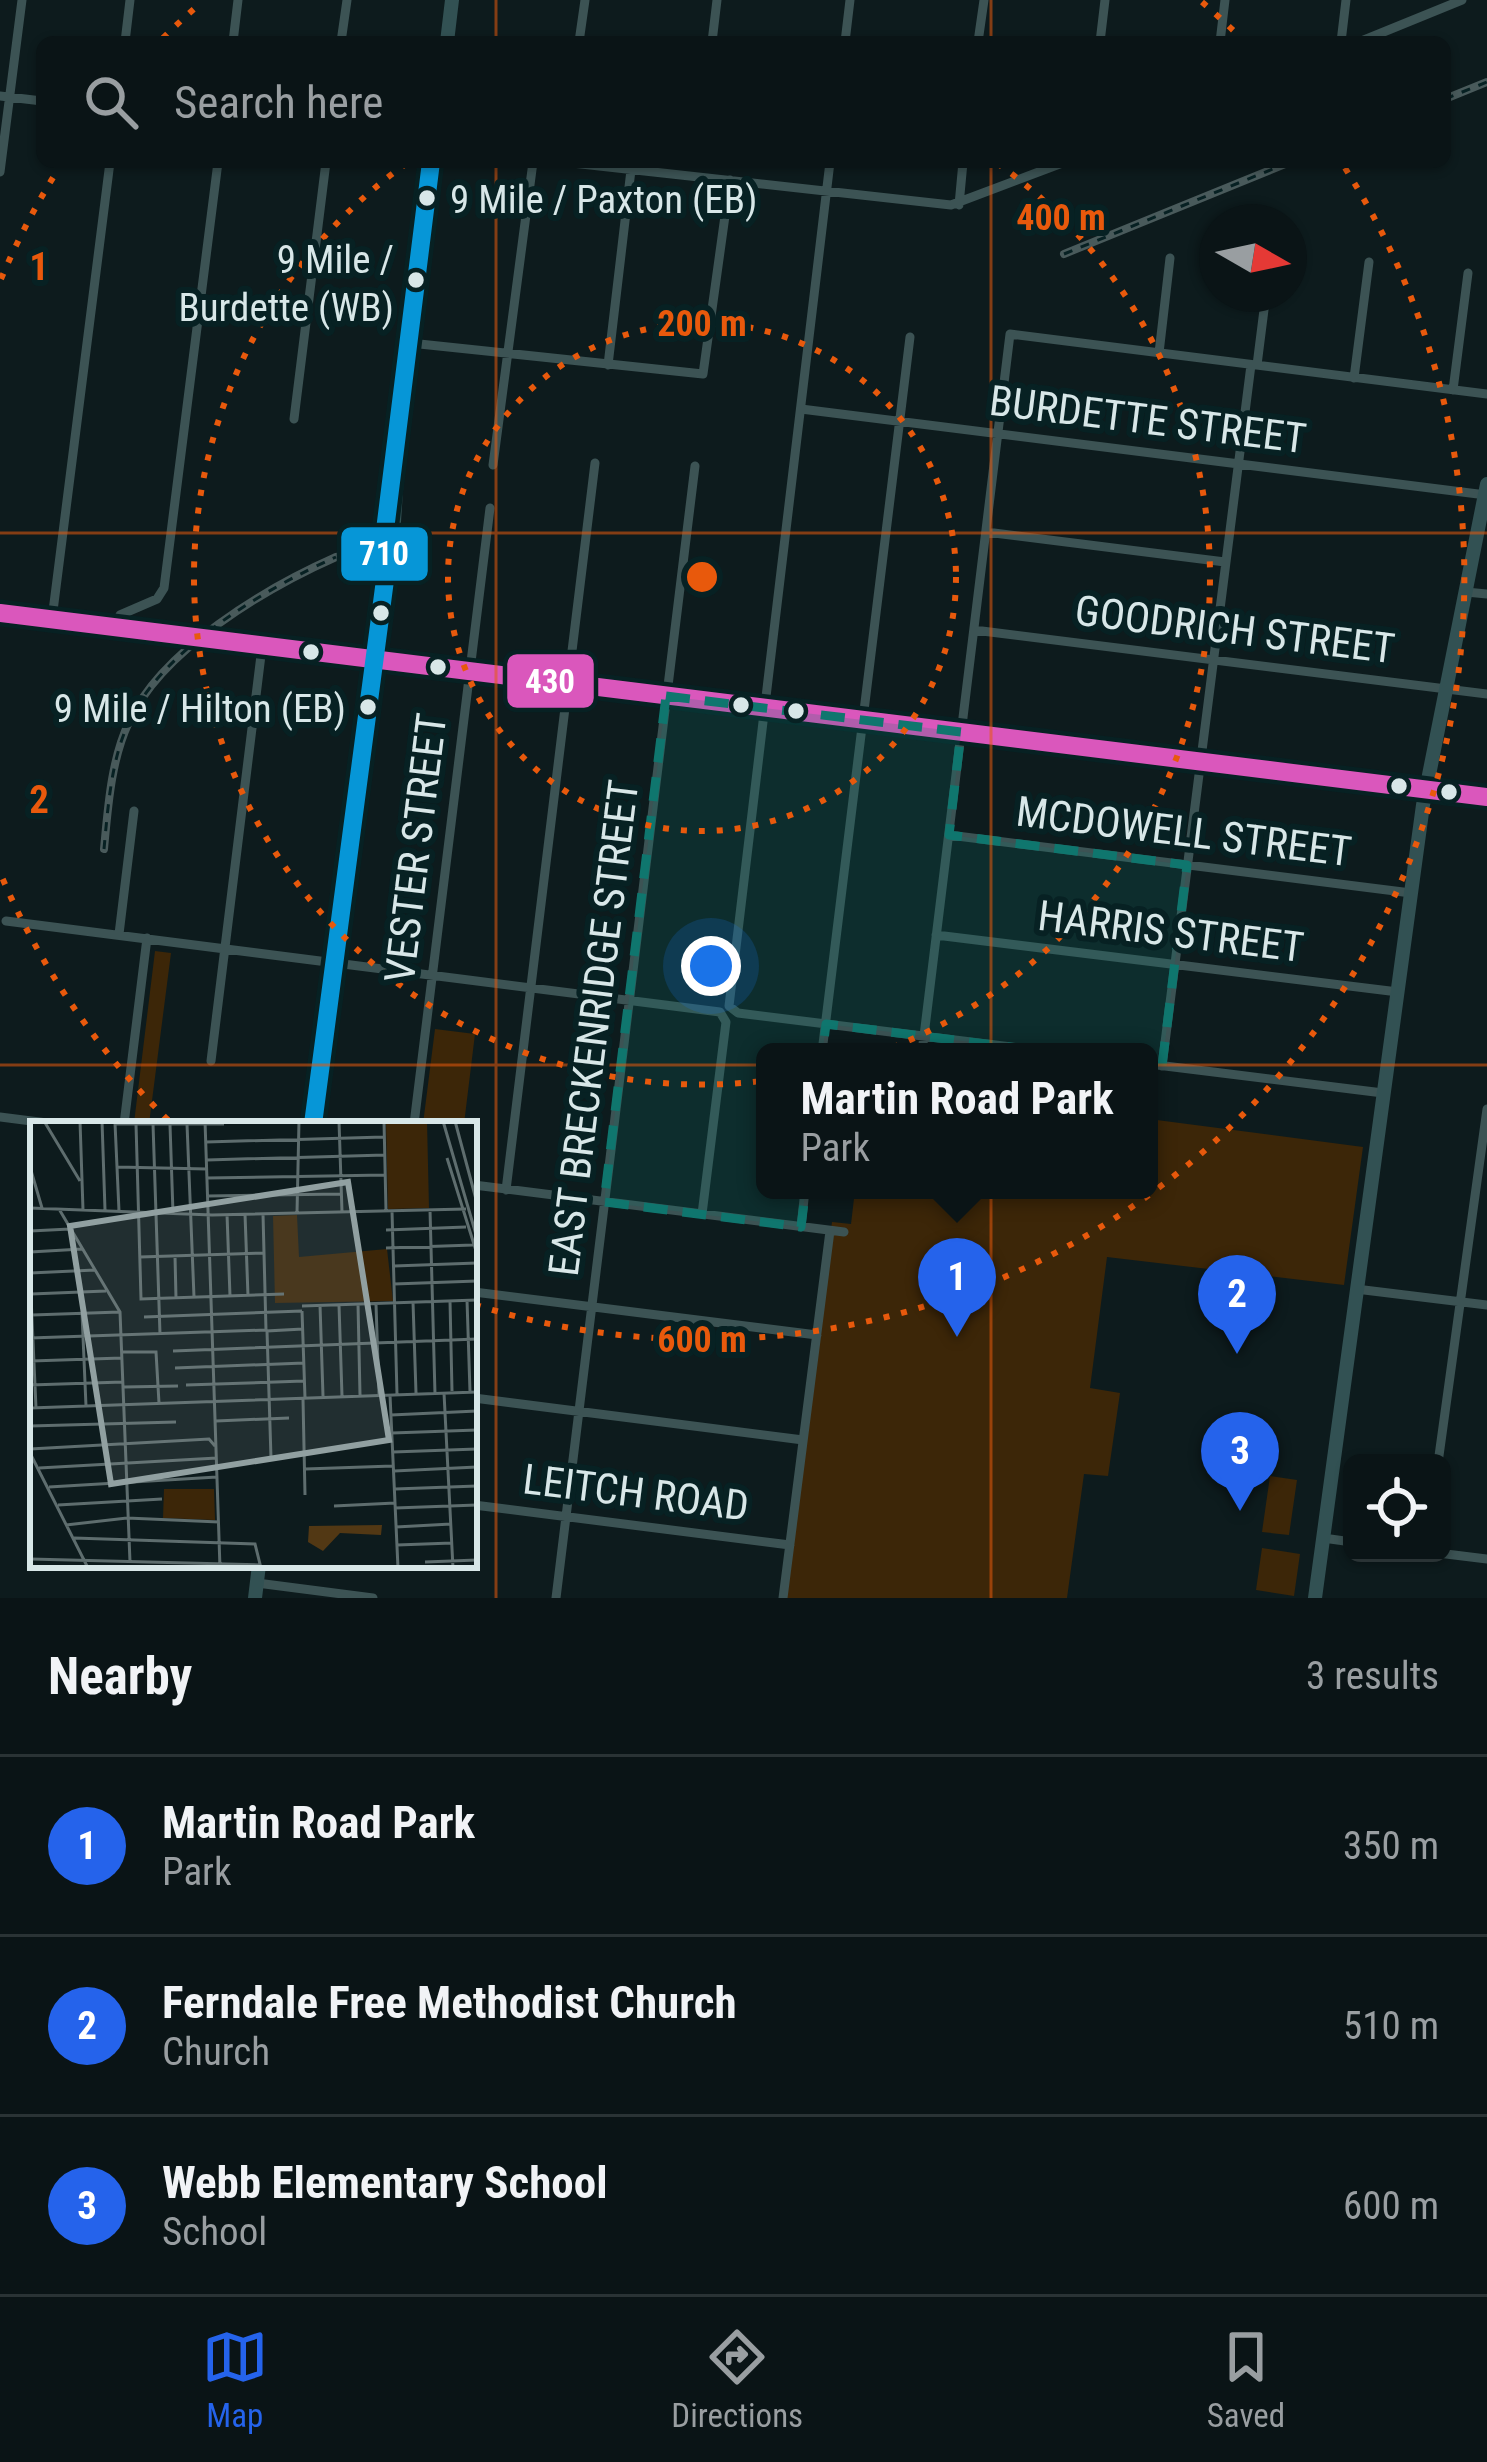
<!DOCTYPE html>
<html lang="en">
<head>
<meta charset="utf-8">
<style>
	body { margin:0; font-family:"Roboto Condensed",sans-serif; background:#182123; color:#f1f3f6 }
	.controls { position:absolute; right:36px; bottom:36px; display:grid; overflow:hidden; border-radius:18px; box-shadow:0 3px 9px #0004 }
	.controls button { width:108px; height:108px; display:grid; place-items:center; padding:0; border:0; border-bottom:3px solid #2a3335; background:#0a1416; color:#f1f3f6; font:60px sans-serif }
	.compass { position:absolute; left:1199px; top:204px; width:108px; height:108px; border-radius:50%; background:#0a1416; box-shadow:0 3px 9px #0004; rotate:99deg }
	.you { position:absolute; left:711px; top:966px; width:42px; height:42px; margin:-30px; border:9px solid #fff; border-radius:50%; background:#1a73e8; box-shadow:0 0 0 18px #1a73e833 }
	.badge { display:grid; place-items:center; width:78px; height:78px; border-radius:50%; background:#2563eb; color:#fff; font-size:39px; font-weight:700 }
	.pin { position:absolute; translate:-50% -99px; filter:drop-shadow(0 3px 6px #0008) }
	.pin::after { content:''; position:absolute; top:63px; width:42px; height:36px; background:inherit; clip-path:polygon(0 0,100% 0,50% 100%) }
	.popup { position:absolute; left:756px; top:1043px; width:402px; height:156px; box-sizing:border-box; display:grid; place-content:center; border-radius:18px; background:#0a1416; filter:drop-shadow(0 3px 9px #0005); font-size:39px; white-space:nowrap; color:#999ea1 }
	.popup b { font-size:45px; color:#f1f3f6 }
	.popup::after { content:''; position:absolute; left:50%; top:100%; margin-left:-24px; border:24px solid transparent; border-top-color:#0a1416 }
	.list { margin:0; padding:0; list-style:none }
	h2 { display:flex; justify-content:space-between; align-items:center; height:156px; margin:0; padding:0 48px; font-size:51px }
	h2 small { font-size:39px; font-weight:400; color:#999ea1 }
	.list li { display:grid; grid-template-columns:78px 1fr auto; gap:36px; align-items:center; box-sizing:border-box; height:180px; padding:0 48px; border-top:3px solid #2a3335 }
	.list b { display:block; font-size:45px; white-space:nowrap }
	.list p { margin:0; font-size:39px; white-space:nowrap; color:#999ea1 }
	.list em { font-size:39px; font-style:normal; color:#999ea1 }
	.icon { flex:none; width:66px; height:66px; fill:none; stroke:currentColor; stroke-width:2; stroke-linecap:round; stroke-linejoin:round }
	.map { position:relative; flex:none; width:1487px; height:1598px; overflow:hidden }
	.search { position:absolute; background:#0a1416; box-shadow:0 3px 9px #0004; left:36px; right:36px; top:36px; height:132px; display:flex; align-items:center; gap:30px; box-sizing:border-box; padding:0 42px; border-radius:18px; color:#999ea1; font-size:45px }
	.sheet { height:696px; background:#0a1416 }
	nav { display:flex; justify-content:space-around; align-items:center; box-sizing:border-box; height:168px; border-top:3px solid #2a3335; background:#0a1416; font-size:33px; color:#999ea1 }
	nav a { display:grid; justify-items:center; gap:6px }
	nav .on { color:#2563eb }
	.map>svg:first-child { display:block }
</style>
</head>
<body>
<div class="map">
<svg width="1487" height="1598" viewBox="0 0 1487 1598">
	<rect width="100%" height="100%" fill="#0d1b1d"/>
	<path fill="#3c2608" d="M 155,951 L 171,953 L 149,1124 L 134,1123 Z
		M 435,1029 L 475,1034 L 464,1124 L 423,1124 Z
		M 1149,1119 L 1363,1147 L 1344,1285 L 1107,1257 L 1090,1388 L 1120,1393 L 1108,1476 L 1084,1474 L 1067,1598 L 783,1598 L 832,1222 L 851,1224 L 855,1190 L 1149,1190 Z
		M 1270,1476 L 1297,1480 L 1289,1535 L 1262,1532 Z
		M 1262,1548 L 1300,1554 L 1294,1596 L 1256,1590 Z"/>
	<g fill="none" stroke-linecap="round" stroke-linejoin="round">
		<path stroke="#3c5354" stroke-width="9" d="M 125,42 L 130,0
			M 233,42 L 238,0
			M 341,42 L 347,0
			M 579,42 L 585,0
			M 712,42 L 717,0
			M 845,42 L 850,0
			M 978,42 L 984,0
			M 1100,42 L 1105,0
			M 1220,42 L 1225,0
			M 1341,42 L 1346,0
			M 1359,42 L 1462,0
			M 0,96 L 42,101
			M 563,162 L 951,205 L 1065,162
			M 830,162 L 729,1006 L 738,1013 L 1051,1052
			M 0,172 L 22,0
			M 959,205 L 963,162
			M 410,343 L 703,374 L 730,180
			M 1159,353 L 1170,258
			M 608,365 L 631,170
			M 1257,365 L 1266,294
			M 1354,378 L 1369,262
			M 1453,390 L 1468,273
			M 801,409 L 1486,495
			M 294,419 L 326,162
			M 493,465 L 533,162
			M 986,532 L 1225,562
			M 1466,592 L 1487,594
			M 52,619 L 110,162
			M 115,627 L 120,615 L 157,599 L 164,588 L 218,162
			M 974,630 L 1487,694
			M 949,835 L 1411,893
			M 6,921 L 720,1012 L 726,1022 L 702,1214
			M 119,934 L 134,811
			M 936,935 L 1398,992
			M 822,1052 L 910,337
			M 922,1052 L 1010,334 L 1487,394
			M 211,1061 L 262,647
			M 1149,1064 L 1383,1093
			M 1162,1066 L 1251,365
			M 0,1117 L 55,1124
			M 124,1124 L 147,938
			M 414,1124 L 490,508
			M 474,1185 L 844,1232
			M 506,1190 L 595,463
			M 801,1227 L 805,1190
			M 1356,1289 L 1487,1305
			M 474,1292 L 817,1335
			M 474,1398 L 803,1440
			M 1438,1463 L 1487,1109
			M 474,1505 L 790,1545
			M 1323,1538 L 1352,1542
			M 1438,1553 L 1487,1559
			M 257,1583 L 373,1598
			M 556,1598 L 695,466
			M 783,1598 L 830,1231"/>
		<path stroke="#325153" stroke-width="14" d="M 447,42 L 452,0
			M 384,572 L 388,505
			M 0,613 L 1487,797
			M 313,1124 L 351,821 L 391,567 L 401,415 L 431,162
			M 255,1598 L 259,1565
			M 1315,1598 L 1423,805 L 1487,484"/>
		<defs>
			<path id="rail" d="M 1445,99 L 1487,82
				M 1064,254 L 1290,162
				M 104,849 C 108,807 111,760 129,722 C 161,650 266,588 336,557"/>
		</defs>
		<use href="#rail" stroke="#495a5b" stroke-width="8"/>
		<use href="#rail" stroke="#072123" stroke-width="3" stroke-dasharray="9" stroke-linecap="butt"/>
		<defs>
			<path id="bus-1" d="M 0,613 L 1487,797"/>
			<path id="bus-2" d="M 313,1124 L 385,580 L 384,538 L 431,162"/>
		</defs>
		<use href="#bus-1" stroke="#072123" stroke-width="27"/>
		<use href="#bus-2" stroke="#072123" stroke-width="27"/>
		<use href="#bus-1" stroke="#da57bc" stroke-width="18"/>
		<use href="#bus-2" stroke="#0696d7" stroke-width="18"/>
	</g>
	<path fill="#0f766e" fill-opacity="0.2" stroke="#0f766e" stroke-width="9" stroke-dasharray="24 15" stroke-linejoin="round" d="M 666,696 L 961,732 L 949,835 L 1187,865 L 1162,1066 L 826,1024 L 801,1227 L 604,1202 Z"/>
	<path fill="none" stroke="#e8590c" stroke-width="3" stroke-opacity="0.55" d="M 496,0 L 496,42M 991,0 L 991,42M 496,162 L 496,1598M 991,162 L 991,1598M 0,533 L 1487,533M 0,1065 L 1487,1065"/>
	<g fill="none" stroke="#e8590c" stroke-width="6" stroke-dasharray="6 12">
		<circle cx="702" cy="577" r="254"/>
		<path d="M997 163A508 508 0 1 1 407 163"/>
		<path d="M168 1120A762 762 0 0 1 1 875M1 279A762 762 0 0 1 59 168M163 38A762 762 0 0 1 202 2M1202 2A762 762 0 0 1 1241 38M1345 168A762 762 0 0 1 479 1306"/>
	</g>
	<g fill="#d8e7e8" stroke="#072123" stroke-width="4.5">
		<circle cx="427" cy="198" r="10"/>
		<circle cx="416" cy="280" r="10"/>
		<circle cx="381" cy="613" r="10"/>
		<circle cx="311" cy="652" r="10"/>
		<circle cx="438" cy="667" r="10"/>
		<circle cx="741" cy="705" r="10"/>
		<circle cx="368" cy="707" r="10"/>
		<circle cx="796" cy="711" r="10"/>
		<circle cx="1399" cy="786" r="10"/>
		<circle cx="1449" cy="792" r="10"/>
	</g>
	<g text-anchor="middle" stroke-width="12" stroke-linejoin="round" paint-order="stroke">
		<g font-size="39" fill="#d8e7e8" stroke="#072123" text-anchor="end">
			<text x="450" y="213" text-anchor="start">9 Mile / Paxton (EB)</text>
			<text x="394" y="273">9 Mile /<tspan x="394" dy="48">Burdette (WB)</tspan></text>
			<text x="346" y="722">9 Mile / Hilton (EB)</text>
		</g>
		<g font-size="42" fill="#d8e7e8" stroke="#072123">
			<text transform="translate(1148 419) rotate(7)" y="15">BURDETTE STREET</text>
			<text transform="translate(1235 629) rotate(7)" y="15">GOODRICH STREET</text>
			<text transform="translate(1184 831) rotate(7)" y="15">MCDOWELL STREET</text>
			<text transform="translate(415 848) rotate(-83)" y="15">VESTER STREET</text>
			<text transform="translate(1171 931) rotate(7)" y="15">HARRIS STREET</text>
			<text transform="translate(593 1028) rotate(-83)" y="15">EAST BRECKENRIDGE STREET</text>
			<text transform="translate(636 1492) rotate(7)" y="15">LEITCH ROAD</text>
		</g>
	</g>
	<g transform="translate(30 1121)">
		<rect width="447" height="447" fill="#0d1b1d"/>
		<path d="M 356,0 L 397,0 L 399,87 L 358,88 ZM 267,94 L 269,136 L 357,128 L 363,180 L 245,182 L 243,95 ZM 134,368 L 184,368 L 185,399 L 133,397 Z" fill="#3c2608"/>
		<path d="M 352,404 L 351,414 L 310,412 L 293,430 L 278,421 L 279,405 Z" fill="#523814"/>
		<path fill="none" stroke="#5e6d6e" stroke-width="3" d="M 14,0 L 50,60M 50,0 L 53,89M 72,0 L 75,89M 175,0 L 190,447M 309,0 L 312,91M 354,0 L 356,90M 413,0 L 447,117M 425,0 L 447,82M 85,2 L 89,90M 85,3 L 194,3M 106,3 L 111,178 L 254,173M 123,3 L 130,213M 157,3 L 164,176M 140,4 L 143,92M 176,21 L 354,16M 417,37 L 447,133M 177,39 L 355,34M 0,46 L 12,87M 87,46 L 177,48M 177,57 L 355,54M 178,75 L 311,73M 0,87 L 182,94 L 436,88M 29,88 L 90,191 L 100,441M 400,89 L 405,273M 362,90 L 367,273M 267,92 L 269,0M 197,93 L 200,175M 215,93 L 218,175M 356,109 L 436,106M 0,110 L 40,108M 356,127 L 443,124M 0,131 L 52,128M 145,135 L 146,177M 110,136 L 234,132M 364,145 L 447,142M 0,152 L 65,149M 0,153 L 6,287M 364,163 L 447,160M 1,173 L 76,170M 437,179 L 440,271M 420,180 L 422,270M 383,181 L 386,272M 328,183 L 330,274M 346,183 L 349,273M 290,184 L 293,275M 309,184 L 312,275M 272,185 L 447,179M 272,190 L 275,277M 52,192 L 56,285M 2,194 L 90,191M 114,196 L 272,190M 0,217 L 236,209 L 233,93M 143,230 L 447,218M 92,231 L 126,231 L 129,282M 1,240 L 92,237M 145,247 L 274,242M 0,264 L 93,261M 156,264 L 274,260M 94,266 L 148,265M 414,272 L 423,447M 360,274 L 368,447M 273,278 L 275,374M 0,287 L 447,271M 361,294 L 447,290M 186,300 L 259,297M 0,305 L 146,301M 362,312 L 447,309M 0,328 L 179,318 L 185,325M 363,331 L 447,328M 0,332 L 58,447M 241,337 L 237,210 L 273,208M 9,347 L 187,337M 275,348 L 363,345M 364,350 L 447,346M 19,366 L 187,356M 365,368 L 447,365M 28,384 L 132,378M 304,385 L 365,382M 365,387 L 447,384M 36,404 L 97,397 L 189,401M 366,406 L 421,403M 44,417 L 225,423 L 231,447M 367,424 L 422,422M 0,438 L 231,444M 395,441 L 447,439"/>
		<path fill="#91a0a1" fill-opacity="0.15" stroke="#91a0a1" stroke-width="6" d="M 318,61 L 359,319 L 81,363 L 40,105 Z"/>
		<rect width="447" height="447" fill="none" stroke="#d8e7e8" stroke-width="6"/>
	</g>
	<g font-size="39" text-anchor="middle" font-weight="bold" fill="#e8590c" stroke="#072123" stroke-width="12" stroke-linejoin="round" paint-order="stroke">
		<text x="39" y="280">1</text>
		<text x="39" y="813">2</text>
	</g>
	<circle cx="702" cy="577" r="18" fill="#e8590c" stroke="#072123" stroke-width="6"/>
	<g font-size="36" text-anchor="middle" font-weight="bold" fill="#e8590c" stroke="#072123" stroke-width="12" stroke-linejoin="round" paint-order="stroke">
		<text x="1061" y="230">400 m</text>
		<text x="702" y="336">200 m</text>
		<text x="702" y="1352">600 m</text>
	</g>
	<g stroke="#072123" stroke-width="4.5">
		<rect x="339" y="525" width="91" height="58" rx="12" fill="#0696d7"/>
		<rect x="505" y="652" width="91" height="58" rx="12" fill="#da57bc"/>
	</g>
	<g font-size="33" text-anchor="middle" font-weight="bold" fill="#fff">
		<text x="384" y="565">710</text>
		<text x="550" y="693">430</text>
	</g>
</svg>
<div class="controls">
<button><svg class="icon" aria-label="locate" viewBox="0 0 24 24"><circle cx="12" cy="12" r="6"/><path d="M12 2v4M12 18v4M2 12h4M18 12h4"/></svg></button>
</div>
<svg class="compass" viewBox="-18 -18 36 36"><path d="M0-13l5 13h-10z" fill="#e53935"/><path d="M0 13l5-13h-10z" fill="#999ea1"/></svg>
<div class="you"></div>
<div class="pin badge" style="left:957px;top:1337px">1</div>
<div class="popup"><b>Martin Road Park</b>Park</div>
<div class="pin badge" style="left:1237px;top:1354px">2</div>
<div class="pin badge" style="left:1240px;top:1511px">3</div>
<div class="search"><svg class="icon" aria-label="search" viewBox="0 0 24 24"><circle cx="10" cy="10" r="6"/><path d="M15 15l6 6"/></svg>Search here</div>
</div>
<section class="sheet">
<h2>Nearby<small>3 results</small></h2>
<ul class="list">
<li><span class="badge">1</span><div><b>Martin Road Park</b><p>Park</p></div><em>350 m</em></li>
<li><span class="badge">2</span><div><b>Ferndale Free Methodist Church</b><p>Church</p></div><em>510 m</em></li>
<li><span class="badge">3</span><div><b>Webb Elementary School</b><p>School</p></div><em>600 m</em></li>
</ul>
</section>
<nav>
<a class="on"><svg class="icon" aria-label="map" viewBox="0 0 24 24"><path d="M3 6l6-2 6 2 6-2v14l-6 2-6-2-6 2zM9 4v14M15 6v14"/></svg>Map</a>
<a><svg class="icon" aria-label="directions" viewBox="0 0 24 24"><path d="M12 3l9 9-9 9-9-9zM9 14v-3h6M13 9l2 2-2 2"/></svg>Directions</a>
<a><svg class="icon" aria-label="saved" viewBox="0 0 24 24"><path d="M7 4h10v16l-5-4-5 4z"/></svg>Saved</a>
</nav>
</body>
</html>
